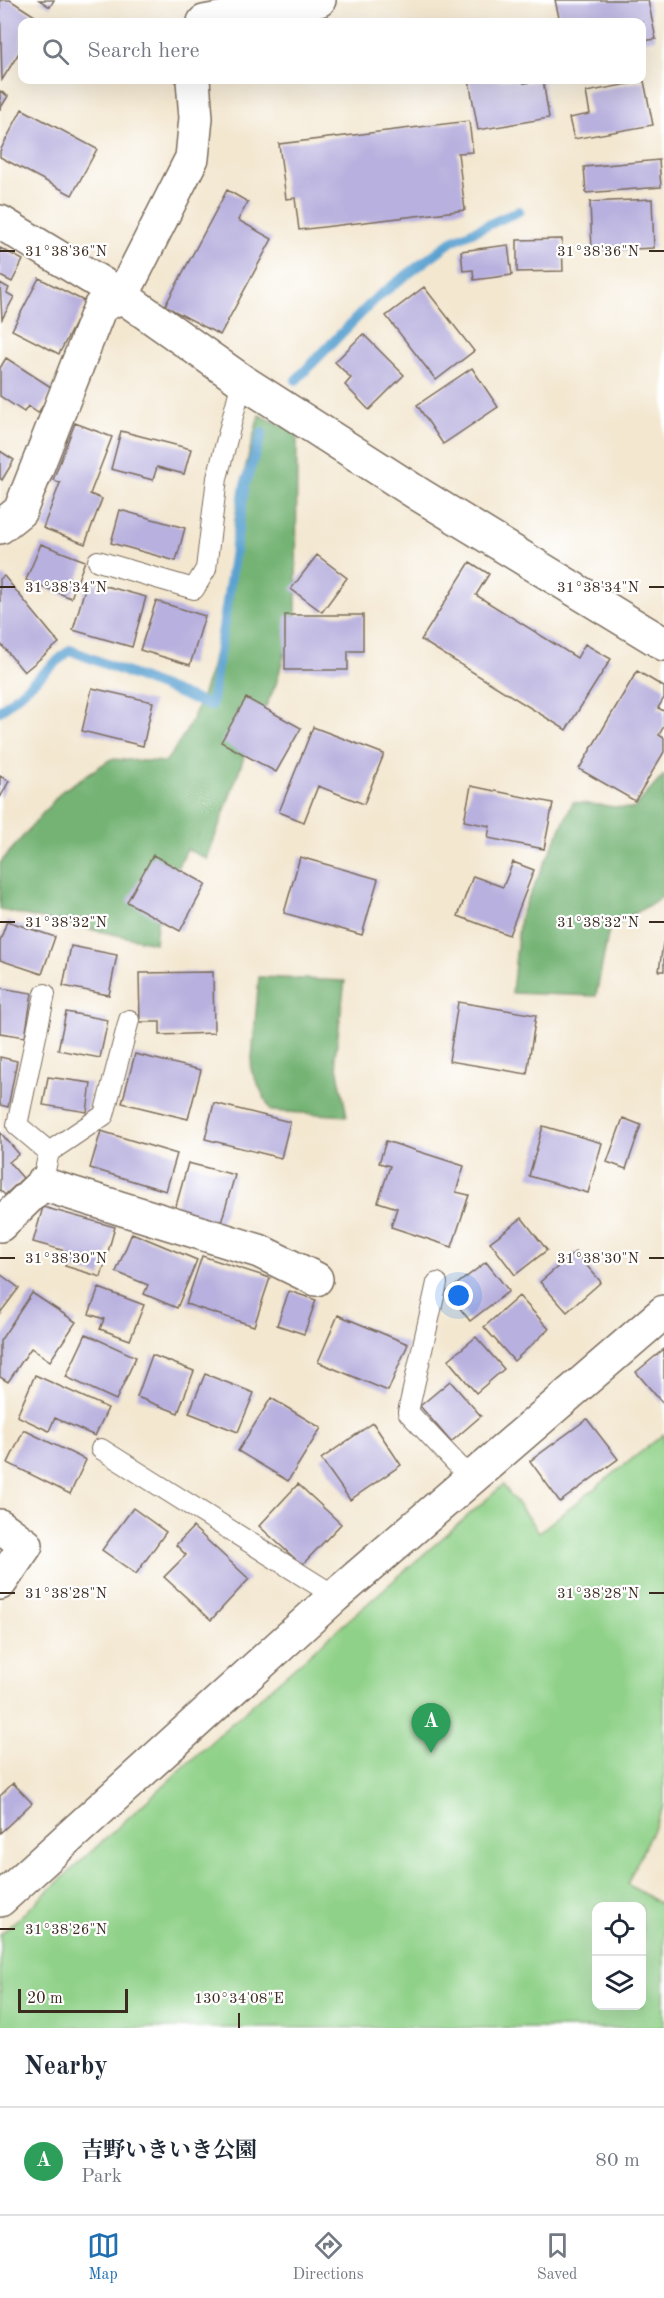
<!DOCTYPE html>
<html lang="en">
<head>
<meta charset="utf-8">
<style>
	:root { --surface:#fff; --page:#f6f6f7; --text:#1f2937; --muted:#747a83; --line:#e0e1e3; --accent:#1f6fb2 }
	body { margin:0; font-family:"Old Standard TT","Noto Serif JP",serif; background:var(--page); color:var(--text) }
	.controls { position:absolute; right:18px; bottom:18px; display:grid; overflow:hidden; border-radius:12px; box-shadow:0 6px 24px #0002 }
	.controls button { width:54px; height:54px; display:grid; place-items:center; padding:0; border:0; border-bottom:2px solid var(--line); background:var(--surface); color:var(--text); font:30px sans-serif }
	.scale { position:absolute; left:18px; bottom:15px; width:110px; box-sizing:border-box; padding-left:6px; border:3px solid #3b2a1e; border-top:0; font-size:16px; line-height:21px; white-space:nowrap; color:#3b2a1e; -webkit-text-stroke:4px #fff; paint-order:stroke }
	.you { position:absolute; left:459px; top:1296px; width:21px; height:21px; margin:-15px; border:4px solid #fff; border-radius:50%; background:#1a73e8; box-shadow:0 0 0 9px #1a73e833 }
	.badge { display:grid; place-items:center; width:39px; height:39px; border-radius:50%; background:var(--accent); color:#fff; font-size:20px; font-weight:700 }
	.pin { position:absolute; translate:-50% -50px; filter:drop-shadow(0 2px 3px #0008) }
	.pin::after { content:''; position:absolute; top:32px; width:21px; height:18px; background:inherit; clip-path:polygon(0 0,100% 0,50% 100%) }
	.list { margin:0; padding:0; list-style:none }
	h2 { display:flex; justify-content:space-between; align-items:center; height:78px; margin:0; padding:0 24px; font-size:26px }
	h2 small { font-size:20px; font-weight:400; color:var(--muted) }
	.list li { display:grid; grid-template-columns:39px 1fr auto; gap:18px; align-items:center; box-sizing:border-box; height:108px; padding:0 24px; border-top:2px solid var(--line) }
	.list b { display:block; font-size:22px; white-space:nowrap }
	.list p { margin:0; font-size:20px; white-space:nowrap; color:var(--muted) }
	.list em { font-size:20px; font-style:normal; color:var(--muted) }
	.icon { flex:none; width:33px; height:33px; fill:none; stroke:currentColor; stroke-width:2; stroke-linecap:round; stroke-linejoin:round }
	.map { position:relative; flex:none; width:664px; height:2028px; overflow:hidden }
	.search { position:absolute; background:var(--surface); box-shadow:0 6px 24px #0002; left:18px; right:18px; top:18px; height:66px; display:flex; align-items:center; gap:15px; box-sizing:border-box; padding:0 21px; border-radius:12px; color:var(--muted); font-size:22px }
	.sheet { height:186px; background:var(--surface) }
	nav { display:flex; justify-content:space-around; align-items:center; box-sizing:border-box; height:84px; border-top:2px solid var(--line); background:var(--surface); font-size:16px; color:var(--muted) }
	nav a { display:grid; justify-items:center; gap:3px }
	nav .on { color:var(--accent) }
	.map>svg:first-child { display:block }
	.green { fill:#90d189; stroke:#667e54; stroke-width:1.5; fill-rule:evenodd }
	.forest { fill:#74b375; stroke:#586e4a; stroke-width:1.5 }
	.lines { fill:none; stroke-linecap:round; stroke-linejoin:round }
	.stream { stroke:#5aa1d0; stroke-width:10 }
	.building { fill:#b8b0de }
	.service-casing { stroke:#7b6c5c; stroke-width:22 }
	.minor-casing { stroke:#7b6c5c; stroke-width:36 }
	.service { stroke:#fff; stroke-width:20 }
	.minor { stroke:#fff; stroke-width:33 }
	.ticks { fill:none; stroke:#3b2a1e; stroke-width:2 }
	.ticks-label { font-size:15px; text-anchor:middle; fill:#3b2a1e; stroke:#fff; stroke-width:4.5; stroke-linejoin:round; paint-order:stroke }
</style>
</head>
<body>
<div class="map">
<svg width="664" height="2028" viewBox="0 0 664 2028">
	<rect width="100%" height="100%" fill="#fff"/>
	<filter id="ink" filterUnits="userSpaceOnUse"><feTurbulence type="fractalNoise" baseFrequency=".0167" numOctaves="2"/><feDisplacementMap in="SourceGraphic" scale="12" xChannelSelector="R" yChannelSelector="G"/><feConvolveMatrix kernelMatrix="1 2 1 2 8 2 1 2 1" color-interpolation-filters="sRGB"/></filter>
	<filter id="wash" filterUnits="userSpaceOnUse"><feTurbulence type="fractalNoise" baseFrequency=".008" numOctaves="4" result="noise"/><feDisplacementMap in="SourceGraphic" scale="24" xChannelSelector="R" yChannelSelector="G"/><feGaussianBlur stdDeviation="1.35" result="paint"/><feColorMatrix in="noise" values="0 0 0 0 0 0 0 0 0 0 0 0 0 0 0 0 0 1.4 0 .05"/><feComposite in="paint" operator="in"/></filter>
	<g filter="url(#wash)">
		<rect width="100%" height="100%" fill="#f3e7d0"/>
		<!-- green -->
		<path class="green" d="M664 1434V1806L627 1884 664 1906V2028H0V1935L257 1700 503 1485 539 1532ZM596 1906H642V2006H596Z"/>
		<!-- forest -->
		<path class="forest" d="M259 415 297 432 296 613 276 684 248 746 207 859 187 849 159 905 155 943 0 910V863L62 791 111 759 165 762C221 695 224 596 236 513 241 480 251 447 259 415Z
			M664 775V896L609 929 596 996 512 993 520 916 573 802 633 809Z
			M259 977 345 981 335 1057 347 1116 271 1111 251 1070Z"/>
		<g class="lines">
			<!-- stream -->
			<path class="stream" d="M296 380 376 298 452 241 519 211
				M0 711 70 650 211 706 245 485 262 433"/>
		</g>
		<g id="blocks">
			<!-- building -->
			<path class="building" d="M0 0H10L41 20 39 22H22V48L2 80Z
				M39 0H54L50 7Z
				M555 0H648L656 39 642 41V22H560Z
				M469 80H524V83L543 80 549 118 478 130Z
				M644 81 653 125 574 139 569 118 590 114 586 92Z
				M0 91 8 96 0 109Z
				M22 109 97 149 72 195 0 157V151Z
				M469 121 473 152 458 153 465 210 299 230 295 198 286 199 279 144Z
				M659 160 661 187 586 193 584 167Z
				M227 190 248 202 238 220 272 239 220 335 165 306Z
				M652 199 654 248 592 251 590 202Z
				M562 239 563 271 517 272V240Z
				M508 245 512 275 474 280 473 270 463 271 461 251Z
				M0 248 23 260 12 282 0 276Z
				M39 278 86 302 59 354 12 330Z
				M0 283 9 288 7 293 14 297 2 319Z
				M424 287 474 351 436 380 386 316Z
				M363 334 404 375 369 410 345 385 351 378 335 362Z
				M6 358 54 389 38 413 28 406 24 412 0 396V368Z
				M472 368 498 407 443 444 417 405Z
				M75 423 112 437 90 494 102 499 85 544 43 528 60 483 53 480Z
				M121 431 191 449 184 474 157 467 153 480 111 469Z
				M0 451 14 460 2 480 0 478Z
				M120 510 185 528 176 561 111 543Z
				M41 544 85 561 71 598 26 580Z
				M317 555 347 578 322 612 291 589Z
				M470 562 489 574 476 595 577 658 585 644 611 659 566 730 421 640Z
				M4 576 59 643 24 672 0 643V579Z
				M87 581 146 597 132 647 73 630Z
				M156 601 205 616 190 665 140 650Z
				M285 615H363V651H348V670H285Z
				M637 671 664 687V698L658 708 664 711V726L659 735 664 738V752L635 801 579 769Z
				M92 688 153 702 143 746 82 731Z
				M246 698 301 728 276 772 221 742Z
				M313 727 384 754 364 804 318 786 304 822 279 812Z
				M0 776 9 781 0 798Z
				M471 786 553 803 544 849 488 838 490 826 464 821Z
				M153 855 206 884 180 931 127 902Z
				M300 857 378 879 362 935 284 913Z
				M513 862 534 870 509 935 458 916 473 876 503 887Z
				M7 921 55 937 42 974 0 960V941Z
				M663 943H664V971H659Z
				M71 946 117 955 109 995 63 986Z
				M213 972 214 1033 160 1035V1022H140L139 973Z
				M0 988 32 993 25 1037 0 1033Z
				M458 1002 536 1015 527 1074 449 1061Z
				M66 1012 108 1020 100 1058 58 1050Z
				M135 1054 201 1070 188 1119 122 1103Z
				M0 1057 17 1061 8 1107 0 1105Z
				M48 1077 91 1083 87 1112 43 1105Z
				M214 1103 290 1122 281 1158 205 1139Z
				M623 1118 641 1125 626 1169 607 1162Z
				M543 1126 602 1143 588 1193 529 1176Z
				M101 1131 177 1154 166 1191 90 1168Z
				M0 1132 19 1154 9 1162 23 1178 5 1195 0 1190Z
				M386 1141 464 1166 456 1192 469 1195 452 1247 391 1227 397 1208 378 1202 390 1166 379 1163Z
				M188 1163 235 1175 220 1226 174 1213Z
				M43 1207 115 1227 101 1277 65 1266 69 1252 33 1242Z
				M522 1218 547 1250 515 1275 490 1242Z
				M132 1233 197 1260 177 1308 144 1294 148 1285 116 1272Z
				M575 1252 601 1282 567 1312 540 1282Z
				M202 1256 270 1278 254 1326 186 1304Z
				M486 1262 509 1291 470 1321 447 1292Z
				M0 1274 19 1288 0 1313Z
				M99 1288 144 1305 130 1340 100 1329 104 1319 89 1314Z
				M289 1291 316 1300 304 1334 277 1325Z
				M32 1293 76 1322 50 1361 31 1348 8 1382 0 1377V1341Z
				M519 1296 549 1329 514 1361 484 1327Z
				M338 1315 408 1344 388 1391 318 1362Z
				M86 1334 136 1357 116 1400 66 1377Z
				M476 1337 504 1369 476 1393 448 1360Z
				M664 1349V1405L636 1372Z
				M152 1355 194 1371 178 1413 137 1397Z
				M205 1374 254 1393 238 1432 189 1413Z
				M35 1375 108 1408 95 1436 55 1418 49 1431 17 1416Z
				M450 1381 481 1416 451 1442 420 1406Z
				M271 1398 321 1428 288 1481 238 1451Z
				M587 1419 618 1459 560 1502 530 1461Z
				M373 1423 401 1465 350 1500 321 1459Z
				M24 1430 86 1460 70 1494 8 1463Z
				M298 1484 341 1524 302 1565 259 1526Z
				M133 1508 166 1532 136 1574 102 1550Z
				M193 1527 249 1579 211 1620 164 1577 186 1555 176 1545Z
				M13 1783 32 1803 0 1833V1796Z"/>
		</g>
	</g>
	<g filter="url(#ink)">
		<use href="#blocks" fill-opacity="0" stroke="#7b6c5c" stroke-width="1.5"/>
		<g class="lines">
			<!-- service casing -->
			<g class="service-casing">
				<path id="service" d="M98 561 194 589 206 569 217 478 242 381
					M49 1152 104 1115 129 1020
					M42 1184 49 1152 17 1125 45 994
					M437 1283 408 1412 472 1480
					M101 1449 335 1596"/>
			</g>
			<!-- minor casing -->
			<g class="minor-casing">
				<path id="minor" d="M204 22 319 0
					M0 222 122 296 242 381 420 495 664 644
					M0 527 20 511 100 307 122 296 192 158 196 118 193 80
					M0 1225 42 1184 259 1251 316 1279
					M0 1526 26 1545 0 1583
					M0 1900 335 1596 664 1312"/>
			</g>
			<!-- service -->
			<use href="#service" class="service"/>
			<!-- minor -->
			<use href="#minor" class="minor"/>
		</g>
	</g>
	<!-- ticks -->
	<path class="ticks" d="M0 251H15M649 251H664M0 587H15M649 587H664M0 922H15M649 922H664M0 1258H15M649 1258H664M0 1593H15M649 1593H664M0 1929H15M239 2013V2028"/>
	<g class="ticks-label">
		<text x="66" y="256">31°38'36"N</text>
		<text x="598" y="256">31°38'36"N</text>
		<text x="66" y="592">31°38'34"N</text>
		<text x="598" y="592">31°38'34"N</text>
		<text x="66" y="927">31°38'32"N</text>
		<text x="598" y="927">31°38'32"N</text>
		<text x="66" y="1263">31°38'30"N</text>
		<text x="598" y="1263">31°38'30"N</text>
		<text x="66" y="1598">31°38'28"N</text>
		<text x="598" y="1598">31°38'28"N</text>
		<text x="66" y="1934">31°38'26"N</text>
		<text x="239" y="2003">130°34'08"E</text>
	</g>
</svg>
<div class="controls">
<button><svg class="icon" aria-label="locate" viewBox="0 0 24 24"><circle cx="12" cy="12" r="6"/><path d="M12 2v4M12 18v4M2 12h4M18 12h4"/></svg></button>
<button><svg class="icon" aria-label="layers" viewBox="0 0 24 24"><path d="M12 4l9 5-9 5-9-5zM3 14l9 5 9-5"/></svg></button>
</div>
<div class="scale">20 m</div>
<div class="you"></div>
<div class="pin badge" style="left:431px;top:1753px;background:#2e9e5b">A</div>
<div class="search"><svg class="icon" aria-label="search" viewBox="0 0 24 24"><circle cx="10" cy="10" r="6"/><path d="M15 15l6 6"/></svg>Search here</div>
</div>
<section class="sheet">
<h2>Nearby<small></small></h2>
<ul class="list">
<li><span class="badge" style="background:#2e9e5b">A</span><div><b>吉野いきいき公園</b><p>Park</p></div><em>80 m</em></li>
</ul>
</section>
<nav>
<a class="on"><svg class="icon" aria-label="map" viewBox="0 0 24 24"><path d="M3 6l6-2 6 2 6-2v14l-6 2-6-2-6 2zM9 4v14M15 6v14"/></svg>Map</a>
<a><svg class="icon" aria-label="directions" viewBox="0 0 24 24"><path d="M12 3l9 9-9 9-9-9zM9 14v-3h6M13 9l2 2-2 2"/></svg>Directions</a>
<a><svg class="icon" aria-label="saved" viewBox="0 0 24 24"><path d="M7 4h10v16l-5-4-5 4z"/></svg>Saved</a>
</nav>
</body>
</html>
